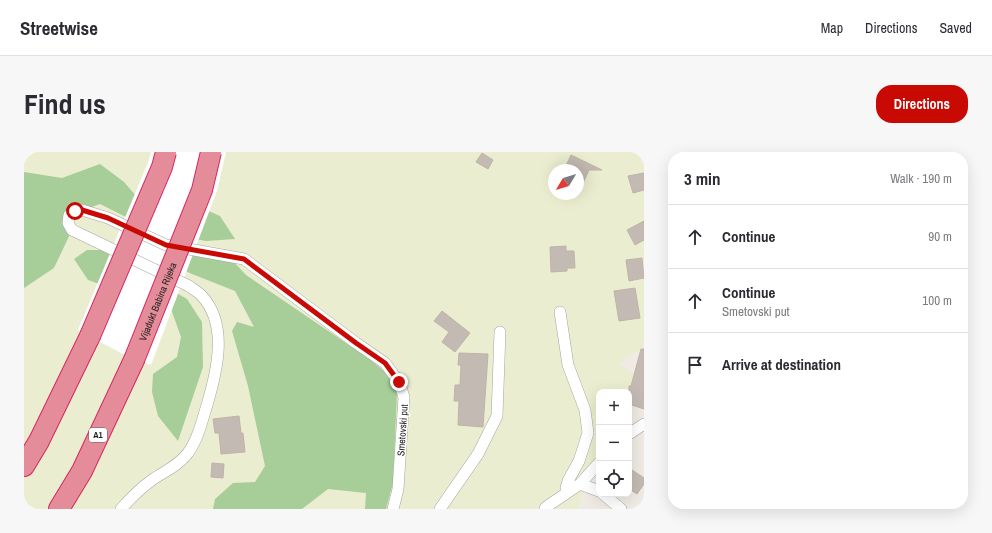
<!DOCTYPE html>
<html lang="en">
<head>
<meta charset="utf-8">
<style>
	:root { --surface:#fff; --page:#f7f7f7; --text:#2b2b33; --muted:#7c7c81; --line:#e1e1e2; --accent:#c80904 }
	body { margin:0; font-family:"Archivo Narrow",sans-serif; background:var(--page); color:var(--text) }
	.controls { position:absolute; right:12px; bottom:12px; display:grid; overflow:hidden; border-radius:8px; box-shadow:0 4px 16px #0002 }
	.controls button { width:36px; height:36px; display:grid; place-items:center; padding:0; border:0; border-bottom:1px solid var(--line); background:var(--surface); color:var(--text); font:20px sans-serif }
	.compass { position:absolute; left:524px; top:12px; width:36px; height:36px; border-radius:50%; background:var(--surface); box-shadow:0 4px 16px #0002; rotate:232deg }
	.stop { position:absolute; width:12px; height:12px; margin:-9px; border:3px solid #c80904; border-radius:50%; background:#fff }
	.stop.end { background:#c80904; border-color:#fff; box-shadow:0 1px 4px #0008 }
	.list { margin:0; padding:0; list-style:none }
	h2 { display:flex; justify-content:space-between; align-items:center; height:52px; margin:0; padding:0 16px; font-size:17px }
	h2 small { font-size:13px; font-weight:400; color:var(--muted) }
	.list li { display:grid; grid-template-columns:26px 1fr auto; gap:12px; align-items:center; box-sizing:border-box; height:64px; padding:0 16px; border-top:1px solid var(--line) }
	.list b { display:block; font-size:15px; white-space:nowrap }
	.list p { margin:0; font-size:13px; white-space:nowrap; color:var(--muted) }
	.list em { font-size:13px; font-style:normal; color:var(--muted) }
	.icon { flex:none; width:22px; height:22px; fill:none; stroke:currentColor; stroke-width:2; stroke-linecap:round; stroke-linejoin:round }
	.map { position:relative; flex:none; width:620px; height:357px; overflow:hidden; border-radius:16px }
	header { display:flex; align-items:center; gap:24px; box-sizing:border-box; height:56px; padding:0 20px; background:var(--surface); border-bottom:1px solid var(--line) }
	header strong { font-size:19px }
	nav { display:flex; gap:22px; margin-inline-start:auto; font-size:14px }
	.intro { display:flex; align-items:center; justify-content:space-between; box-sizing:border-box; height:96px; padding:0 24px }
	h1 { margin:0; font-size:28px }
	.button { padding:10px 18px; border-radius:16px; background:var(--accent); color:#fff; font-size:14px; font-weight:700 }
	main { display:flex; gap:24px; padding:0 24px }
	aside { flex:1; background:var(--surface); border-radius:16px; box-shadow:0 4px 16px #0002 }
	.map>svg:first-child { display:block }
	.farmland { fill:#eaedcf; fill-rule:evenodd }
	.forest { fill:#a7cd99 }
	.pier { fill:#fff }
	.building { fill:#c3bbb3; stroke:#c0b2a6 }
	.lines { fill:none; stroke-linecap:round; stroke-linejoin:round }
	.minor-casing { stroke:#a5a5a5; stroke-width:12 }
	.motorway-casing { stroke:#d6275e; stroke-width:22 }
	.minor { stroke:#fff; stroke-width:11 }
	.motorway { stroke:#e58c9a; stroke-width:20 }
	.motorway-bridge-casing { stroke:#d6275e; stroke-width:22; stroke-linecap:butt }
	.motorway-bridge { stroke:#e58c9a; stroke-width:20 }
	.route { stroke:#c80904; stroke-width:5 }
	.labels { text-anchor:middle; stroke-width:3; stroke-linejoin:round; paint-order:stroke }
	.shield { fill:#fff; stroke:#626262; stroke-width:1 }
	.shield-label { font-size:9px; font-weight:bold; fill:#1e1e1e }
	.street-label { font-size:10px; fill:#1e1e1e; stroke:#fff }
</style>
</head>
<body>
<header>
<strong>Streetwise</strong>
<nav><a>Map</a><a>Directions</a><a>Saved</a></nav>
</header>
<div class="intro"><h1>Find us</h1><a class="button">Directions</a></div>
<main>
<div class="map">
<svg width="620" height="357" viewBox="0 0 620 357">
	<rect width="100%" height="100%" fill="#efebe4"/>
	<!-- farmland -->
	<path class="farmland" d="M0 0H620V194L595 212 611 223 606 264 605 265V240H575V300L553 357H0ZM530 18H554V42H530Z"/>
	<!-- forest -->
	<path class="forest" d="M76 12 100 30 113 45 160 48 196 64 211 87 182 89 132 80 76 52 45 63 48 78 30 116 0 136V20L38 26Z
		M123 88 177 105 207 107 222 123 344 206 365 223 373 241 369 331 362 357H341L342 341 304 337 278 357H189L191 347 209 331 231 330 241 314 224 234 208 179 213 170 230 175 211 139 168 122 115 98Z
		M63 98H78L163 147 178 170 179 215 154 289 134 264 128 240 129 222 153 205 157 185 147 157 64 128 50 107Z"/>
	<!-- pier -->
	<path class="pier" d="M127 0H202L193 39 127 213 110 208 54 178 125 8Z"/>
	<!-- building -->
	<path class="building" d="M458 1 469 8 464 17 452 10Z
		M547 3 578 18H565L554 42V18H540Z
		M620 21V38L609 41 604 24Z
		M620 69V88L611 93 603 78Z
		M542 94V99H550L551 116H543V119L527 120 526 95Z
		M618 106 620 126 605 129 602 108Z
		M611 136 616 166 595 169 590 139Z
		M418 159 446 181 431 200 418 190 425 180 410 169Z
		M617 197H620V257L605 252V234H607Z
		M435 201 464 202 459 275 434 273 435 249H430L431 233H436L437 213H434Z
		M215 264 217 281H219L221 300 197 302 195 281H191L189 267Z
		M188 311 200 312 199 326 187 325Z
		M605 316 620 326V332L613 342 605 337Z"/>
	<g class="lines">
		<!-- minor casing -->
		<g class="minor-casing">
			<path id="minor" d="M536 160 544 213 561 258 564 281 555 309 544 329 542 336 543 341
				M605 282 620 272
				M556 332 575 311
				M579 342 597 357
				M97 357C105 348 118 335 128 328 141 319 154 314 164 301 174 287 178 269 183 253 193 219 205 172 177 143 174 140 169 137 165 134L48 78 44 71 45 63 51 59 58 58 84 66 142 93 220 107 332 191 361 211 375 230 380 245 374 337 369 357
				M416 357 454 302 473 264 476 180
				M521 357 522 355 556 332 575 339"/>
		</g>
		<!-- motorway casing -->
		<g class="motorway-casing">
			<path id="motorway" d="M0 314 15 289 66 184
				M35 357 58 319 110 208"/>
		</g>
		<!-- minor -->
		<use href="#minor" class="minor"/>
		<!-- motorway -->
		<use href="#motorway" class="motorway"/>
		<!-- motorway-bridge casing -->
		<g class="motorway-bridge-casing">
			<g id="motorway-bridge">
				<path d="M66 184 138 15 142 0"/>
				<path id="s1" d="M110 208 178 38 187 0"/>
			</g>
		</g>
		<!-- motorway-bridge -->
		<use href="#motorway-bridge" class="motorway-bridge"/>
	</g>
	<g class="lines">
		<!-- route -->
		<path class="route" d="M51 59 58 58 84 66 142 93 220 107 332 191 361 211 375 230"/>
	</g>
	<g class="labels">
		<!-- shield labels -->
		<rect class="shield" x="65" y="276" width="18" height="14" rx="3"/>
		<g class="shield-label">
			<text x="74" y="286">A1</text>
		</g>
		<!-- street labels -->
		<g class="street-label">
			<text dy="4" stroke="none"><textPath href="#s1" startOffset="63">Vijadukt Babina Rijeka</textPath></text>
			<text transform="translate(378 278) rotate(-86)" y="4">Smetovski put</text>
		</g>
	</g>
</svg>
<div class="controls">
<button>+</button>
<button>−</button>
<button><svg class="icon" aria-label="locate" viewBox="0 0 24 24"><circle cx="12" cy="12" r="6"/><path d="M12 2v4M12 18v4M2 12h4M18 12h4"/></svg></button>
</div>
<svg class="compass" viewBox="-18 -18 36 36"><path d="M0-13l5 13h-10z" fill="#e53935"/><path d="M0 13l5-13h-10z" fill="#7c7c81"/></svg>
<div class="stop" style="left:51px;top:59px"></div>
<div class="stop end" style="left:375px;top:230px"></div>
</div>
<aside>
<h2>3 min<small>Walk · 190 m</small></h2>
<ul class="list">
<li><svg class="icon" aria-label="ahead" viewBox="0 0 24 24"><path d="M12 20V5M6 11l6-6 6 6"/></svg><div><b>Continue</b></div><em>90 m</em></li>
<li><svg class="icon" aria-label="ahead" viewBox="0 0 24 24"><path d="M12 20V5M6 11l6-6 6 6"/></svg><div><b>Continue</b><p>Smetovski put</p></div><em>100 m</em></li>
<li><svg class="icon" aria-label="arrive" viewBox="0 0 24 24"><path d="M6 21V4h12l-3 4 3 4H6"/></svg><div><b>Arrive at destination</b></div></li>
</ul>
</aside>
</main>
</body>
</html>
